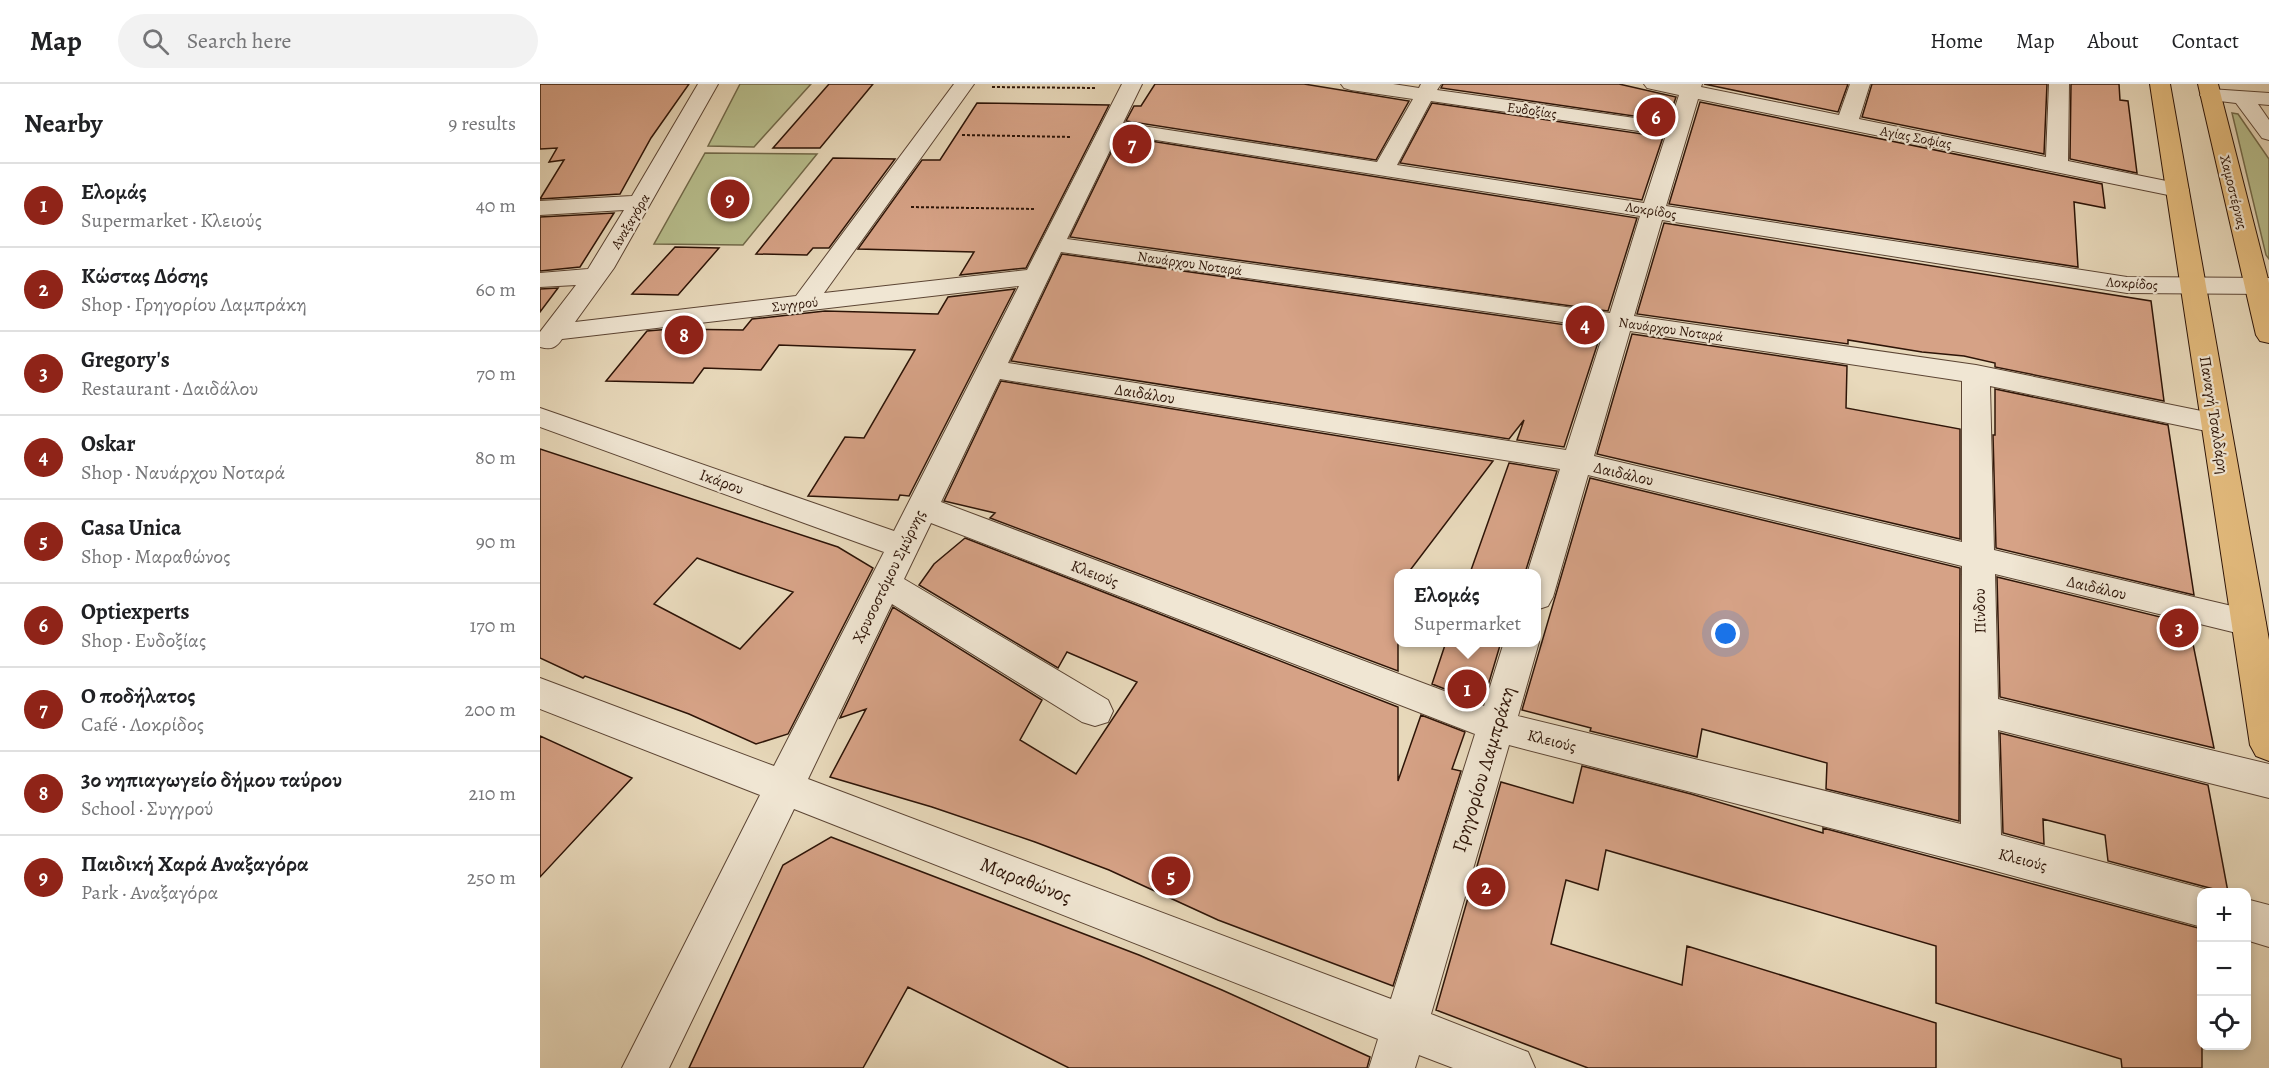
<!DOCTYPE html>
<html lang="en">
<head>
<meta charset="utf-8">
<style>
	:root { --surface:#fff; --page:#f2f2f2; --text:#202124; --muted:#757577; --line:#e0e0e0; --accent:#8f2418 }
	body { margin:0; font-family:Alegreya,serif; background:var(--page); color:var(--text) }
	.controls { position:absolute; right:18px; bottom:18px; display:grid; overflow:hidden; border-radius:12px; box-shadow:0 3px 9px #0003 }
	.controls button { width:54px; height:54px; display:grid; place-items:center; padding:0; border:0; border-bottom:2px solid var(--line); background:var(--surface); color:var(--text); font:30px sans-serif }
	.you { position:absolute; left:1186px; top:550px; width:21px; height:21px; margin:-15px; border:4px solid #fff; border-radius:50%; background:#1a73e8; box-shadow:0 0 0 9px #1a73e833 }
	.badge { display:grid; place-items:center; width:39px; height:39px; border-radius:50%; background:var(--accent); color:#fff; font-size:20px; font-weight:700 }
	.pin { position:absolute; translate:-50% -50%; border:3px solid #fff; box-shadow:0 2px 6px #0006 }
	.popup { position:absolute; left:854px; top:485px; width:147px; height:78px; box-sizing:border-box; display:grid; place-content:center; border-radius:12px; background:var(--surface); filter:drop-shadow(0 2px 4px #0005); font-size:20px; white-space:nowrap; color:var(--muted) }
	.popup b { font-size:22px; color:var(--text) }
	.popup::after { content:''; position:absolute; left:50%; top:100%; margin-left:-12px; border:12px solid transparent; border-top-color:var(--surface) }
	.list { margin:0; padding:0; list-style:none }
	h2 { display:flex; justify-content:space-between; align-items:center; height:78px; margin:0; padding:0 24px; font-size:26px }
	h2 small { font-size:20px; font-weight:400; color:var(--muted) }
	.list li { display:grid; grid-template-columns:39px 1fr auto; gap:18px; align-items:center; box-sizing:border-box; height:84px; padding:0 24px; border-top:2px solid var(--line) }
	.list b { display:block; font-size:22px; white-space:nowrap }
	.list p { margin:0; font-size:20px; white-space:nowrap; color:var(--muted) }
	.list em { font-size:20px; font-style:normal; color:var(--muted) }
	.icon { flex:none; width:33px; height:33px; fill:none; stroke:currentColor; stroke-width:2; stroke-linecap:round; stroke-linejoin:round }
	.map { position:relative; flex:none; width:1729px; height:984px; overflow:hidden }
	header { display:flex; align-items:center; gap:36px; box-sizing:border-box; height:84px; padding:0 30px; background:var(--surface); border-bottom:2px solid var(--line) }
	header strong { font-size:28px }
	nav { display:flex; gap:33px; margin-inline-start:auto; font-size:21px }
	.search { width:420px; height:54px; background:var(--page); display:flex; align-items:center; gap:15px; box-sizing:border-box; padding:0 21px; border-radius:33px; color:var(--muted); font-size:22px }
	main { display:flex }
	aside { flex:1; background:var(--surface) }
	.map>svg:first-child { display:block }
	.green { fill:#b8bf8e; stroke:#726a4a; stroke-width:1.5 }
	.building { fill:#d6a286; stroke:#2d1407; stroke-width:1.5; fill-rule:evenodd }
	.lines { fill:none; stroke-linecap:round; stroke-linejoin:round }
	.minor-casing { stroke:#5c4534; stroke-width:2 }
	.major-casing { stroke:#2d1407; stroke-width:2 }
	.path { stroke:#2d1407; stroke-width:2; stroke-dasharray:3 2; stroke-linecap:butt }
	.minor { fill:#f0e6d3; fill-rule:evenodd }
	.major { fill:#e4bc7e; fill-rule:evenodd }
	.labels { text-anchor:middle; stroke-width:4.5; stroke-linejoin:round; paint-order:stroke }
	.far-street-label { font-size:14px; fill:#2d1407; stroke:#f0e6d3 }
	.street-label { font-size:16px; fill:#2d1407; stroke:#f0e6d3 }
	.near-street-label { font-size:20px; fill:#2d1407; stroke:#f0e6d3 }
</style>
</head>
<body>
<header>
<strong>Map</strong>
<div class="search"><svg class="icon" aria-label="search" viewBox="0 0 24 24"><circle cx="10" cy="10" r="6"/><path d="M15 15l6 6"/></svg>Search here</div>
<nav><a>Home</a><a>Map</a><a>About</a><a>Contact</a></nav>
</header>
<main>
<aside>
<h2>Nearby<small>9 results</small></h2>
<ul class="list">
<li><span class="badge">1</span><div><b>Ελομάς</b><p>Supermarket · Κλειούς</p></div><em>40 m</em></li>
<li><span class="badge">2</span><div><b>Κώστας Δόσης</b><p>Shop · Γρηγορίου Λαμπράκη</p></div><em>60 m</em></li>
<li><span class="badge">3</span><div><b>Gregory's</b><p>Restaurant · Δαιδάλου</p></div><em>70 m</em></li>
<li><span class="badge">4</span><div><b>Oskar</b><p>Shop · Ναυάρχου Νοταρά</p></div><em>80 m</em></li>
<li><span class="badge">5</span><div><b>Casa Unica</b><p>Shop · Μαραθώνος</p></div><em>90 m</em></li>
<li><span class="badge">6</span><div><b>Optiexperts</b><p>Shop · Ευδοξίας</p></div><em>170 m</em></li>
<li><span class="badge">7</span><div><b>Ο ποδήλατος</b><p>Café · Λοκρίδος</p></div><em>200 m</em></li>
<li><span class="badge">8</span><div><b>3ο νηπιαγωγείο δήμου ταύρου</b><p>School · Συγγρού</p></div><em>210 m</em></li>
<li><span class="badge">9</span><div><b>Παιδική Χαρά Αναξαγόρα</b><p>Park · Αναξαγόρα</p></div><em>250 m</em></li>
</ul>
</aside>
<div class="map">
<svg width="1729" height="984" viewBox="0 0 1729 984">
	<rect width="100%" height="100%" fill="#e8d9bb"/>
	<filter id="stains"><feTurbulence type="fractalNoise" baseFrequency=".00333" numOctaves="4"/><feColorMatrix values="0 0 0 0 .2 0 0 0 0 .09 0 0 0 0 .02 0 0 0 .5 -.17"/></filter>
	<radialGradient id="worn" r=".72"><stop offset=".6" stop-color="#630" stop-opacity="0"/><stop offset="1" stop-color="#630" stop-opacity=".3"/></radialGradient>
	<!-- green -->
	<path class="green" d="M200 0H271L214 63 168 62Z
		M1692 29 1698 30 1729 75V175L1726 171Z
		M165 69 277 70 203 161 114 160Z"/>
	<!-- building -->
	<path class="building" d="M0 0H149L111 54 80 110 0 115 24 76 9 78 17 64 0 65Z
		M289 0H333L280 64H233Z
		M615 0H764L869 17 836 76 586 37 594 22H601Z
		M903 0H1079L1136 13 1128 37 901 4Z
		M1164 0H1308L1298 28Z
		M1332 0H1507L1504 70 1322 33Z
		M1531 0H1579L1580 16 1588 17 1597 89 1530 75Z
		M1160 18 1562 100 1565 124 1534 118 1538 183 1129 120Z
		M437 19 569 21 486 184 420 191 434 168 318 165 382 76H400Z
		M892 19 1123 53 1102 116 860 79Z
		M579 52 1097 134 1068 227 530 153Z
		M293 74 355 75 289 164H273L267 171 216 170Z
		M74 129 40 183 0 187V133Z
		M1124 139 1611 217 1624 317 1455 283V279L1424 272 1382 268 1308 256V260L1097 230Z
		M135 163 179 164 138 211 92 210Z
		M522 170 1062 246 1024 363 977 356 984 336 969 355 471 277Z
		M18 204 0 228V205Z
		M475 205 369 412 360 411 358 416 268 412 305 353 324 354 375 266 239 261 221 286 164 284 153 299 66 297 107 247 131 245 203 246 212 235 285 227 398 230 408 213Z
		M1092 250 1307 282 1306 324 1420 345V455L1057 370Z
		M461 297 953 377 868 489H858V587L450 434 455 429 404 417Z
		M1455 305 1628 341 1654 511 1456 464 1453 351H1455Z
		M0 365 298 463 333 484 248 650 216 660 149 630 45 592 43 594 0 574ZM157 474 198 489 253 508 200 565 114 520Z
		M969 379 1017 387 985 489H930Z
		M1050 394 1420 484 1419 737 1286 705 1287 679 1162 645 1157 673 1050 647 1051 644 982 626Z
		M425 454 858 623V697L881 631 925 648 912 685 921 687 853 902 678 836 569 786 495 758 392 723 290 693 326 625 300 634 353 523 502 616 480 656 536 690 597 598 527 568 518 584 379 501 394 480Z
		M1457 493 1649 540 1674 664 1460 613Z
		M906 558H961L944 615 937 613 936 617 892 600Z
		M1460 649 1668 701 1688 808H1678L1677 806 1568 777 1565 751 1503 735 1504 760 1463 749Z
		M0 652 92 694 0 793Z
		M1042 682 1151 710 1283 749V744L1662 845V984H1582L1581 975 1396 919V862L1066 766 1058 806 1026 796 1011 860 1142 901 1147 862 1396 939V984H1048L896 926 961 698 1033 719Z
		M291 753 599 871 682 906 830 973 827 984H529L368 903 323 984H149L243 781Z"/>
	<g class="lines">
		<!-- minor casing -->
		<g class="minor-casing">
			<path id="minor" d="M158 0H178L74 184 35 238 256 212 414 0H434L284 209 487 186 582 0H602L583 39 837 78 873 15 811 6 804 4 801 0H853L879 4 881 0H901L897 6 1130 39 1139 11 1107 4 1104 0H1162L1161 3 1299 31 1310 0H1330L1319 35 1506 73 1509 0H1529L1528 77 1646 101 1649 106 1646 111 1638 113 1158 15 1126 122 1587 193 1729 194V210L1587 209 1122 136 1094 232 1436 281 1686 332 1690 339 1686 346 1676 349 1450 302 1454 466 1709 526 1721 530 1726 539 1721 548 1709 552 1455 490 1458 615 1729 680V714L1458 646 1461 751 1676 808H1662V843L1441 783 969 661 891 930 988 968 995 984H913L879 971 875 984H829L838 955 254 725 129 984H82L220 711 0 625V594L234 682 344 468 0 343V324L354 447 479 202 22 255C16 264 11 266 0 263V248L36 201 0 203V189L48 185 84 126 0 131V117L92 112ZM891 17 1126 51 1104 119 857 81ZM578 50 1100 132 1070 229 527 155ZM521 168 1065 244 1026 366 468 279ZM1090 247 1422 297V458L1054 372ZM460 295 1020 385 987 490H996V526L1008 522 1013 513 1048 391 1422 482 1421 740 978 632 999 558 996 551V558H964L944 622 401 418ZM391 439 935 650 851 915 268 695 352 520 542 638 555 642 568 638 573 627 568 616 364 495Z
				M1670 5 1729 9V21L1718 20 1729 36V56L1722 54 1696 19 1663 15 1660 11 1663 7Z
				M1706 815 1729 821V863L1706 856Z"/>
		</g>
		<!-- major casing -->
		<g class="major-casing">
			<path id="major" d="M1610 0H1630L1729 556V677L1716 672 1710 661Z
				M1658 0H1678L1729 199V259L1720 257 1716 251Z"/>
		</g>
		<!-- path -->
		<path class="path" d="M452 3 555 4
			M422 51 532 53
			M371 123 496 125"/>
		<!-- minor -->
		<use href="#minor" class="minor"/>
		<!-- major -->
		<use href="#major" class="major"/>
	</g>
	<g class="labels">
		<!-- far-street labels -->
		<g class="far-street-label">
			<text transform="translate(992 26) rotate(8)" y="5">Ευδοξίας</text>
			<text transform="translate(1376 53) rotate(11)" y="5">Αγίας Σοφίας</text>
			<text transform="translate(1694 108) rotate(76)" y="5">Χαμοστέρνας</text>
			<text transform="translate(1111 126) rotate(9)" y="5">Λοκρίδος</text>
			<text transform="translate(90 137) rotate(-59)" y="5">Αναξαγόρα</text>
			<text transform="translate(650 179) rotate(8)" y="5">Ναυάρχου Νοταρά</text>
			<text transform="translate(1592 199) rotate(4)" y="5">Λοκρίδος</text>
			<text transform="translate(255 220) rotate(-7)" y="5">Συγγρού</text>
			<text transform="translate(1131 245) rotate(8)" y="5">Ναυάρχου Νοταρά</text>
		</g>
		<!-- street labels -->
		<g class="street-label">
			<text transform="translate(605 309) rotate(9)" y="6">Δαιδάλου</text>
			<text transform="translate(1675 331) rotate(81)" y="6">Παναγή Τσαλδάρη</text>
			<text transform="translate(1084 389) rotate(13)" y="6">Δαιδάλου</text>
			<text transform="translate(182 397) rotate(20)" y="6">Ικάρου</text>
			<text transform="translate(555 489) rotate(21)" y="6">Κλειούς</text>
			<text transform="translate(348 492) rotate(-64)" y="6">Χρυσοστόμου Σμύρνης</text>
			<text transform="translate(1557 503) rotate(13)" y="6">Δαιδάλου</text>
			<text transform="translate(1439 527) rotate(-91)" y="6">Πίνδου</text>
			<text transform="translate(1012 656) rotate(14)" y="6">Κλειούς</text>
			<text transform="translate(1483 775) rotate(15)" y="6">Κλειούς</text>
		</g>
		<!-- near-street labels -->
		<g class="near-street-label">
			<text transform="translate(943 685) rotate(-73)" y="7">Γρηγορίου Λαμπράκη</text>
			<text transform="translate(486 796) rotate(21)" y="7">Μαραθώνος</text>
		</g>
	</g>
	<rect width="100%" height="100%" filter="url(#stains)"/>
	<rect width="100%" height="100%" fill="url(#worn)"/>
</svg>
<div class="controls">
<button>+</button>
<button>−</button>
<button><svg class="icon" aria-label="locate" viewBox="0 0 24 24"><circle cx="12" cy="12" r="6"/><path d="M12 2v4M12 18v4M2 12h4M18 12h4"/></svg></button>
</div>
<div class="you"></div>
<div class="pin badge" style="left:927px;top:605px">1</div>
<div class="popup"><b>Ελομάς</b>Supermarket</div>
<div class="pin badge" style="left:946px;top:803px">2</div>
<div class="pin badge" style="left:1639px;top:544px">3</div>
<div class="pin badge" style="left:1045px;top:241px">4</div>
<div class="pin badge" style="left:631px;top:792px">5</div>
<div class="pin badge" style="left:1116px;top:33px">6</div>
<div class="pin badge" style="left:592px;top:60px">7</div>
<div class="pin badge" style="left:144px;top:251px">8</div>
<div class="pin badge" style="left:190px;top:115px">9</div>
</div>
</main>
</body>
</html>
